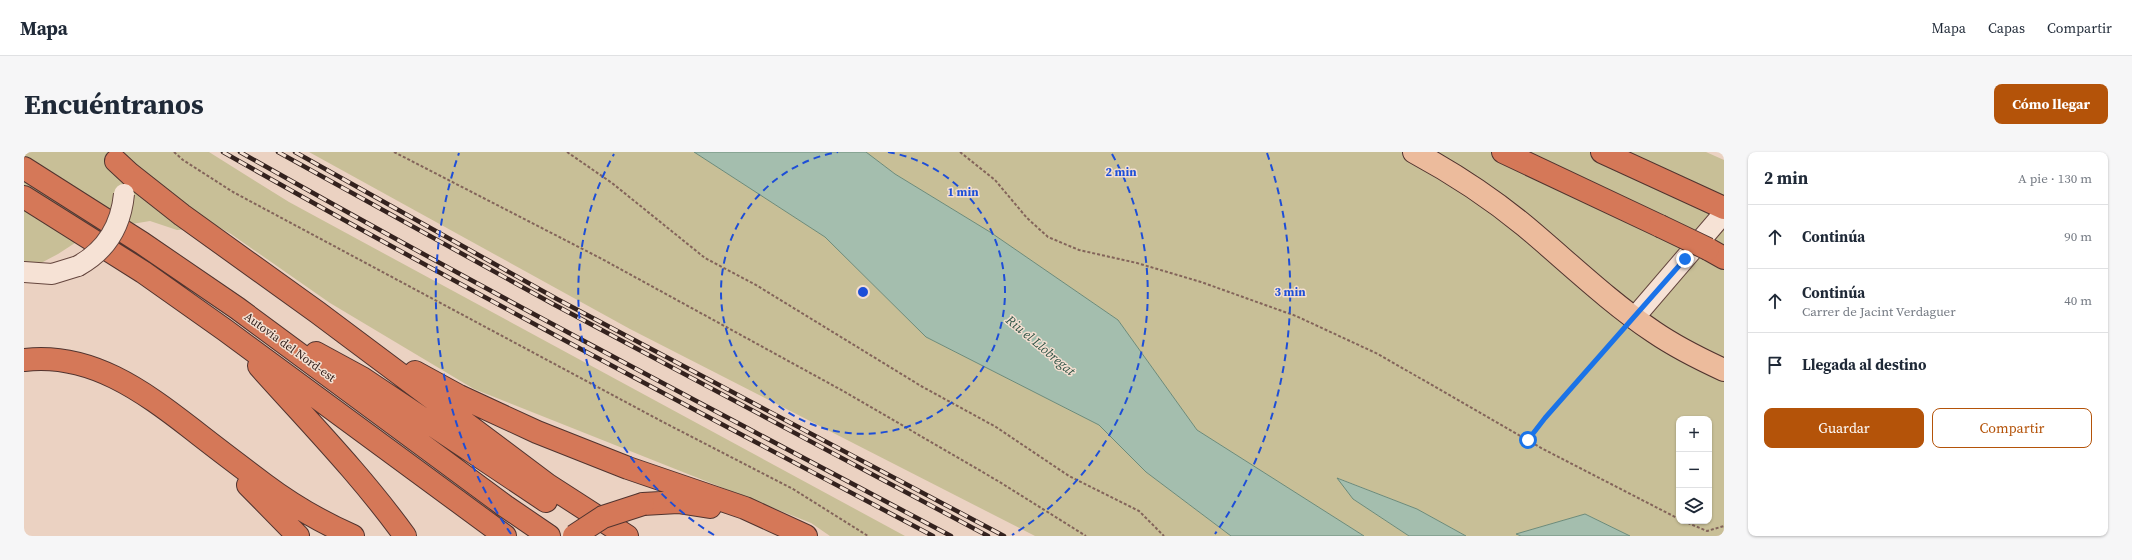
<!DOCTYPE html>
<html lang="es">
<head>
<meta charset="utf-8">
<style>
	:root { --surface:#fff; --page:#f6f6f7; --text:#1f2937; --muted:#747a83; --line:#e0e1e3; --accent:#b45309 }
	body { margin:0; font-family:"Source Serif 4",serif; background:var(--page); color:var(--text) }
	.controls { position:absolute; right:12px; bottom:12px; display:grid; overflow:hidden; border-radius:8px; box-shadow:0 1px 3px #0004 }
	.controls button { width:36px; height:36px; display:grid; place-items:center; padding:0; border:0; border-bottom:1px solid var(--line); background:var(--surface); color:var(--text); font:20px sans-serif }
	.stop { position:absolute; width:12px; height:12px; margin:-9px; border:3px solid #1a73e8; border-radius:50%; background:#fff }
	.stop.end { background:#1a73e8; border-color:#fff; box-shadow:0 1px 4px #0008 }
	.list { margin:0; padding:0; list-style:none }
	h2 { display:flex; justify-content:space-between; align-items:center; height:52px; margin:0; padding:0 16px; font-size:17px }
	h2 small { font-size:13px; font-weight:400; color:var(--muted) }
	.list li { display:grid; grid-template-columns:26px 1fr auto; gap:12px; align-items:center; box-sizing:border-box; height:64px; padding:0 16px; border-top:1px solid var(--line) }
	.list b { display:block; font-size:15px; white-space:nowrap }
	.list p { margin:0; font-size:13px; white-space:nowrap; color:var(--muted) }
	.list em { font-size:13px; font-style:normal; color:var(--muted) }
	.actions { display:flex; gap:8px; padding:12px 16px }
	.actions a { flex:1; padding:9px 0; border:1px solid var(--accent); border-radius:8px; text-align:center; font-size:14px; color:var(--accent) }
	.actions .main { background:var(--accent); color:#fff }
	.icon { flex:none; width:22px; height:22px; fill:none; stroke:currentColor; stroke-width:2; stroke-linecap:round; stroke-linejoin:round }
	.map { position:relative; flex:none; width:1700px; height:384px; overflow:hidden; border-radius:8px }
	header { display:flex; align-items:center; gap:24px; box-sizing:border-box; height:56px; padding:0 20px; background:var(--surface); border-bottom:1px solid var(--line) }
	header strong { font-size:19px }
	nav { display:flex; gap:22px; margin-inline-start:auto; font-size:14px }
	.intro { display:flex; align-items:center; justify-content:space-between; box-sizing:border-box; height:96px; padding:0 24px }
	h1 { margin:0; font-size:28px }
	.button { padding:10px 18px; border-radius:8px; background:var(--accent); color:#fff; font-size:14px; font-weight:700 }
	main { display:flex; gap:24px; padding:0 24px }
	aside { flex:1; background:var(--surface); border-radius:8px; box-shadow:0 1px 3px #0004 }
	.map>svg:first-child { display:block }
	.green { fill:#c8bf97; fill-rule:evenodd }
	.water { fill:#a4beae; stroke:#6c8b7a }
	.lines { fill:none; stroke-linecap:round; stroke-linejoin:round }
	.secondary-casing { stroke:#65463e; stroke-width:22 }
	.primary-casing { stroke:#51342f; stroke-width:24 }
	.highway-casing { stroke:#51342f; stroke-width:24 }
	.path { stroke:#83645a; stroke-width:2; stroke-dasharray:3 2; stroke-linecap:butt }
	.secondary { stroke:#f6e2d5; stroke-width:20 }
	.primary { stroke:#ecbb9c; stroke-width:22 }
	.highway { stroke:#d57858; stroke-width:22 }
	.rail-casing { stroke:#34221e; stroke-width:4.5 }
	.rail { stroke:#f3dfd1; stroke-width:3; stroke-dasharray:9; stroke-linecap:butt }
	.secondary-bridge-casing { stroke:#65463e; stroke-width:22; stroke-linecap:butt }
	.highway-bridge-casing { stroke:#51342f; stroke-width:24; stroke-linecap:butt }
	.secondary-bridge { stroke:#f6e2d5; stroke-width:20 }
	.highway-bridge { stroke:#d57858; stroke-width:22 }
	.route { stroke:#1a73e8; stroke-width:5 }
	.ring { fill:none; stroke:#1d4ed8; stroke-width:2; stroke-dasharray:7 5 }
	.labels { text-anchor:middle; stroke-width:3; stroke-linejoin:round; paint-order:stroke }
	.street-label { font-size:12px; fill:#34221e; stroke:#f3dfd1 }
	.water-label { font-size:13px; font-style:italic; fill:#2e5345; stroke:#f3dfd1 }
	.centre { fill:#1d4ed8; stroke:#f3dfd1; stroke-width:2 }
	.ring-label { font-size:12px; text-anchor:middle; font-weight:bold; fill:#1d4ed8; stroke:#f3dfd1; stroke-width:3; stroke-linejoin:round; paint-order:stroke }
</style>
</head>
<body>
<header>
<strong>Mapa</strong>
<nav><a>Mapa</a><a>Capas</a><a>Compartir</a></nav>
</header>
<div class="intro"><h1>Encuéntranos</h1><a class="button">Cómo llegar</a></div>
<main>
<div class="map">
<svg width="1700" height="384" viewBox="0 0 1700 384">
	<rect width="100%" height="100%" fill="#ebd2c2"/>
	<!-- green -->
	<path class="green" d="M0 0H185L265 50 881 384H806L787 371 450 237 306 151 207 82 193 74 153 78 126 69 71 78 34 102 0 120Z
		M285 0H670L801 85 902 185 1075 273 1122 320 1207 384H1011L606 177Z
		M842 0H1682L1700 8V384H1606L1561 362 1493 382 1497 384H1442L1393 357 1314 326 1329 347 1385 384H1340L1173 278 1094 168 966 80 871 22ZM1655 267H1685V369H1655Z"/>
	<!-- water -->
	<path class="water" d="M670 0H842L871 22 966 80 1094 168 1173 278 1340 384H1207L1122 320 1075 273 902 185 801 85Z
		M1313 326 1393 357 1442 384H1385L1329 347Z
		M1561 362 1606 384H1497L1492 382Z"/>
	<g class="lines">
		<!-- secondary casing -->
		<g class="secondary-casing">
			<path id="secondary" d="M0 120 28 122 54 114
				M1610 166 1700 61"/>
		</g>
		<!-- primary casing -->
		<g class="primary-casing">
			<path id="primary" d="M1390 0C1429 21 1467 46 1501 74 1544 110 1584 149 1630 180 1652 195 1676 207 1700 218"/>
		</g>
		<!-- highway casing -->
		<g class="highway-casing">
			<path id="highway" d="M1479 0 1636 74
				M1578 0 1700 56
				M92 9 106 22 158 63 293 160 524 333 603 384
				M0 16 118 91 213 156 481 354 525 384
				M0 45 119 120 201 178 481 384
				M1684 97 1700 106
				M292 201 338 226 522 349
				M0 208C66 200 119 239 168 277 192 296 216 314 240 332 268 353 297 370 329 384
				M235 214C285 270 337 323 381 384
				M391 220 435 244 513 280 604 316 721 356 782 384
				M224 333 274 384
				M619 352 654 350 686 355"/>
		</g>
		<!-- path -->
		<path class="path" d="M150 0 159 8 209 40 639 270 769 337 844 384
			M370 0 578 107 821 240 974 329 1062 384
			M543 0 588 31 681 106 732 133 897 234 972 275 1045 324 1115 359 1140 384
			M936 0 971 28 1003 66 1024 85 1055 98 1113 111 1177 130 1272 164 1354 202 1519 297 1655 367
			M1504 288 1512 276 1598 178
			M1659 369 1683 379 1700 374"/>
		<!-- secondary -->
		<use href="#secondary" class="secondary"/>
		<!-- primary -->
		<use href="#primary" class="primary"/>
		<!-- highway -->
		<use href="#highway" class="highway"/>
		<!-- rail casing -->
		<g class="rail-casing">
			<path id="rail" d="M199 0C433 133 671 258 909 384
				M216 0C451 133 689 258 927 384
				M254 0 529 152 964 384
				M271 0 533 147 980 384"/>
		</g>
		<!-- rail -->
		<use href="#rail" class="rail"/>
		<!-- secondary-bridge casing -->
		<g class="secondary-bridge-casing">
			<path id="secondary-bridge" d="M54 114C83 98 97 74 100 42"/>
		</g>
		<!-- highway-bridge casing -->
		<g class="highway-bridge-casing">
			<path id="highway-bridge" d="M1636 74 1684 97
				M550 384 579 365 619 352"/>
		</g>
		<!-- secondary-bridge -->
		<use href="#secondary-bridge" class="secondary-bridge"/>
		<!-- highway-bridge -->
		<use href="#highway-bridge" class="highway-bridge"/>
	</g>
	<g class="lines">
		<!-- route -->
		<path class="route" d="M1504 288 1521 266 1661 107"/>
	</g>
	<!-- distance rings -->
	<g class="ring">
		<path d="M864 0A142 142 0 1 1 814 0"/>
		<path d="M690 383A285 285 0 0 1 590 2M1088 2A285 285 0 0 1 988 383"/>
		<path d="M487 382A427 427 0 0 1 435 1M1243 1A427 427 0 0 1 1191 382"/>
	</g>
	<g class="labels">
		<!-- street labels -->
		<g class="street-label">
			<text transform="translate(266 195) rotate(36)" y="4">Autovia del Nord-est</text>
		</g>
		<!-- water labels -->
		<g class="water-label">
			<text transform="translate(1017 193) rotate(40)" y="5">Riu el Llobregat</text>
		</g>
	</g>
	<circle cx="839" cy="140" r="6" class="centre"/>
	<g class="ring-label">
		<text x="1097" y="24">2 min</text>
		<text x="939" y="44">1 min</text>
		<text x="1266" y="144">3 min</text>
	</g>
</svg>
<div class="controls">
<button>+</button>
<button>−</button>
<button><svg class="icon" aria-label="layers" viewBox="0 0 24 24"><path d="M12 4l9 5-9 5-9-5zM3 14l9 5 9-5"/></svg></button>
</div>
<div class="stop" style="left:1504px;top:288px"></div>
<div class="stop end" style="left:1661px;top:107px"></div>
</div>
<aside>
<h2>2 min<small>A pie · 130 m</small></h2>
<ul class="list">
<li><svg class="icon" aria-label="ahead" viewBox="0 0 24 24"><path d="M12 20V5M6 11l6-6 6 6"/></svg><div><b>Continúa</b></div><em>90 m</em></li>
<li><svg class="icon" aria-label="ahead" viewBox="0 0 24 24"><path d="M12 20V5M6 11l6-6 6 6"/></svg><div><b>Continúa</b><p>Carrer de Jacint Verdaguer</p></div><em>40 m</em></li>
<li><svg class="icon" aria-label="arrive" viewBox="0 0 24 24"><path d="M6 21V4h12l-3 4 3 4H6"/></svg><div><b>Llegada al destino</b></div></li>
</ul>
<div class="actions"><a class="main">Guardar</a><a>Compartir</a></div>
</aside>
</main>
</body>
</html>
